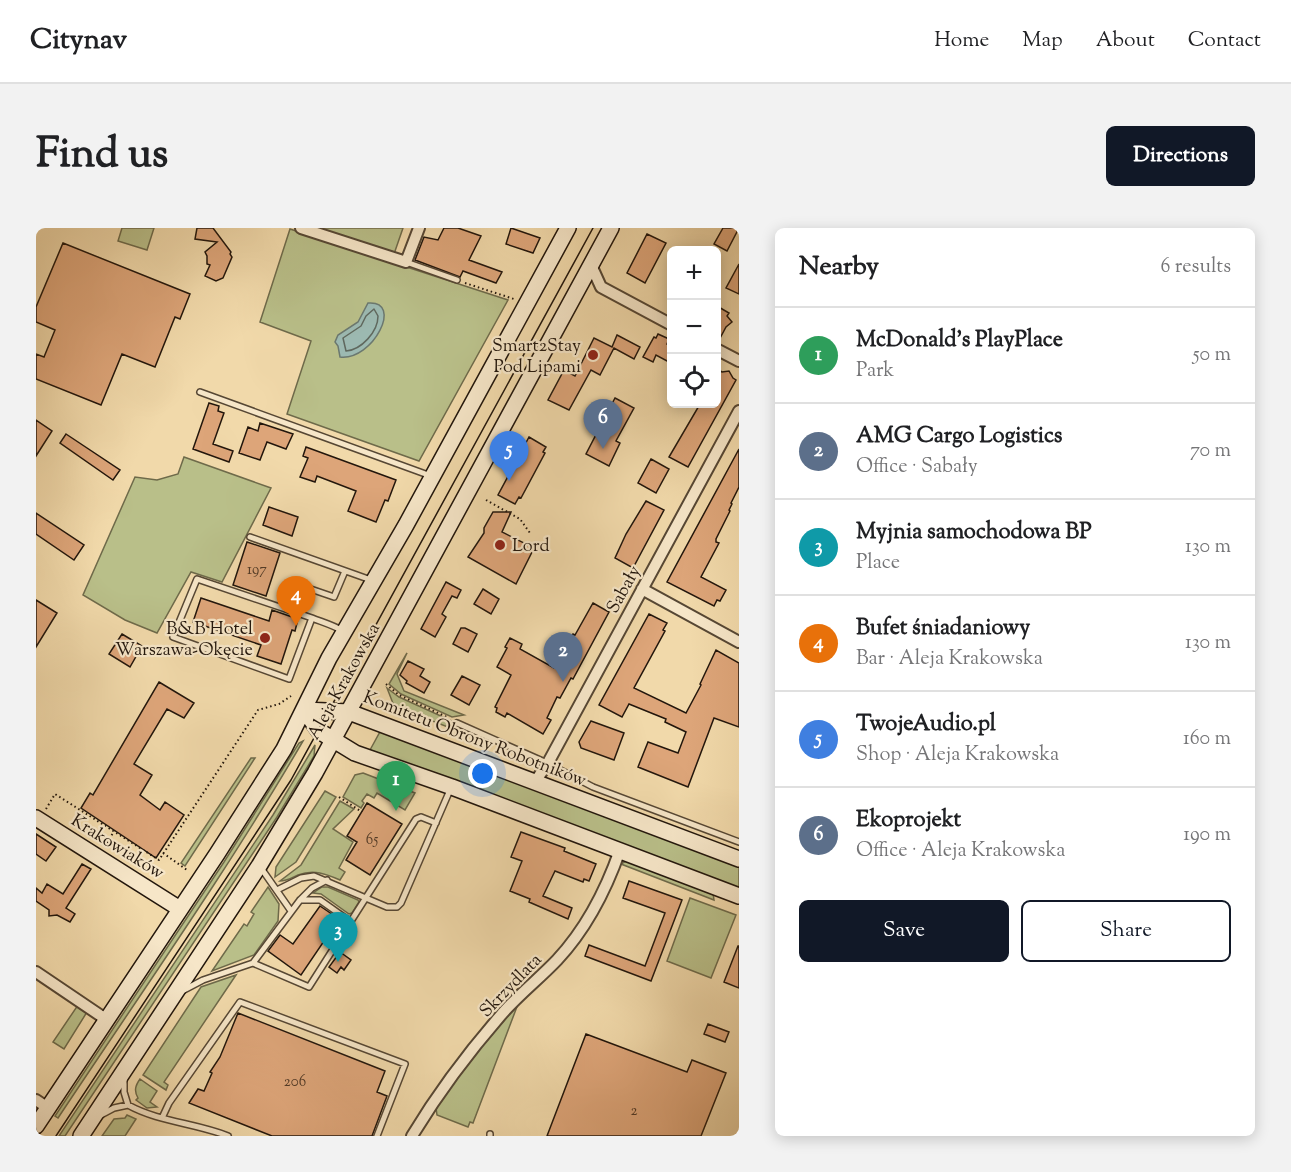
<!DOCTYPE html>
<html lang="en">
<head>
<meta charset="utf-8">
<style>
	:root { --surface:#fff; --page:#f2f2f2; --text:#202124; --muted:#757577; --line:#e0e0e0; --accent:#111827 }
	body { margin:0; font-family:"Sorts Mill Goudy",serif; background:var(--page); color:var(--text) }
	.controls { position:absolute; right:18px; top:18px; display:grid; overflow:hidden; border-radius:9px; box-shadow:0 3px 15px #0003 }
	.controls button { width:54px; height:54px; display:grid; place-items:center; padding:0; border:0; border-bottom:2px solid var(--line); background:var(--surface); color:var(--text); font:30px sans-serif }
	.you { position:absolute; left:447px; top:546px; width:21px; height:21px; margin:-15px; border:4px solid #fff; border-radius:50%; background:#1a73e8; box-shadow:0 0 0 9px #1a73e833 }
	.badge { display:grid; place-items:center; width:39px; height:39px; border-radius:50%; background:var(--accent); color:#fff; font-size:20px; font-weight:700 }
	.pin { position:absolute; translate:-50% -50px; filter:drop-shadow(0 2px 3px #0008) }
	.pin::after { content:''; position:absolute; top:32px; width:21px; height:18px; background:inherit; clip-path:polygon(0 0,100% 0,50% 100%) }
	.list { margin:0; padding:0; list-style:none }
	h2 { display:flex; justify-content:space-between; align-items:center; height:78px; margin:0; padding:0 24px; font-size:26px }
	h2 small { font-size:20px; font-weight:400; color:var(--muted) }
	.list li { display:grid; grid-template-columns:39px 1fr auto; gap:18px; align-items:center; box-sizing:border-box; height:96px; padding:0 24px; border-top:2px solid var(--line) }
	.list b { display:block; font-size:22px; white-space:nowrap }
	.list p { margin:0; font-size:20px; white-space:nowrap; color:var(--muted) }
	.list em { font-size:20px; font-style:normal; color:var(--muted) }
	.actions { display:flex; gap:12px; padding:18px 24px }
	.actions a { flex:1; padding:14px 0; border:2px solid var(--accent); border-radius:9px; text-align:center; font-size:21px; color:var(--accent) }
	.actions .main { background:var(--accent); color:#fff }
	.icon { flex:none; width:33px; height:33px; fill:none; stroke:currentColor; stroke-width:2; stroke-linecap:round; stroke-linejoin:round }
	.map { position:relative; flex:none; width:703px; height:908px; overflow:hidden; border-radius:9px }
	header { display:flex; align-items:center; gap:36px; box-sizing:border-box; height:84px; padding:0 30px; background:var(--surface); border-bottom:2px solid var(--line) }
	header strong { font-size:28px }
	nav { display:flex; gap:33px; margin-inline-start:auto; font-size:21px }
	.intro { display:flex; align-items:center; justify-content:space-between; box-sizing:border-box; height:144px; padding:0 36px }
	h1 { margin:0; font-size:42px }
	.button { padding:15px 27px; border-radius:9px; background:var(--accent); color:#fff; font-size:21px; font-weight:700 }
	main { display:flex; gap:36px; padding:0 36px }
	aside { flex:1; background:var(--surface); border-radius:9px; box-shadow:0 3px 15px #0003 }
	.map>svg:first-child { display:block }
	.green { fill:#b9bf89; stroke:#6e6a4a; stroke-width:1.5 }
	.water { fill:#9cb9b1; stroke:#6b786f; stroke-width:1.5 }
	.lines { fill:none; stroke-linecap:round; stroke-linejoin:round }
	.shore { stroke:#5f685e; stroke-width:1.5 }
	.building { fill:#dda579; stroke:#22160c; stroke-width:1.5 }
	.lane-casing { stroke:#564734; stroke-width:8 }
	.street-casing { stroke:#564734; stroke-width:14 }
	.secondary-casing { stroke:#22160c; stroke-width:18 }
	.path { stroke:#22160c; stroke-width:2; stroke-dasharray:1.5 3; stroke-linecap:butt }
	.lane { stroke:#f6e6c8; stroke-width:5 }
	.street { stroke:#f6e6c8; stroke-width:10 }
	.secondary { stroke:#f6e6c8; stroke-width:15 }
	.tram { stroke:#22160c; stroke-width:1.5 }
	.poi-dot { fill:#8f2418; stroke:#f6e6c8; stroke-width:2 }
	.labels { text-anchor:middle; stroke-width:4.5; stroke-linejoin:round; paint-order:stroke }
	.number-label { font-size:15px; fill:#513a27 }
	.poi-label { font-size:18px; fill:#22160c; stroke:#f6e6c8; text-anchor:end }
	.street-label { font-size:18px; fill:#22160c; stroke:#f6e6c8 }
</style>
</head>
<body>
<header>
<strong>Citynav</strong>
<nav><a>Home</a><a>Map</a><a>About</a><a>Contact</a></nav>
</header>
<div class="intro"><h1>Find us</h1><a class="button">Directions</a></div>
<main>
<div class="map">
<svg width="703" height="908" viewBox="0 0 703 908">
	<rect width="100%" height="100%" fill="#f1d9aa"/>
	<filter id="stains"><feTurbulence type="fractalNoise" baseFrequency=".00333" numOctaves="4"/><feColorMatrix values="0 0 0 0 .2 0 0 0 0 .09 0 0 0 0 .02 0 0 0 .5 -.17"/></filter>
	<radialGradient id="worn" r=".72"><stop offset=".6" stop-color="#630" stop-opacity="0"/><stop offset="1" stop-color="#630" stop-opacity=".3"/></radialGradient>
	<!-- green -->
	<path class="green" d="M86 0H118L111 22 82 13Z
		M281 0H367L358 26Z
		M254 1 472 72 383 233 251 186 275 113 224 94Z
		M148 229 235 260 186 354 155 344 121 405 89 392 47 367 99 249 121 252 142 246Z
		M371 425 361 446 368 463 428 487 416 489 365 466 353 456Z
		M351 460 363 469 416 493 415 495 423 499 422 503 358 478Z
		M345 502 703 639V661L334 522Z
		M267 513C192 642 105 765 22 890L19 888 188 634 263 515Z
		M279 517 278 528 241 589 29 908H23L237 587Z
		M215 530H219L149 638 145 635Z
		M327 545 379 565 369 582 341 565 338 570 331 566 326 573 328 575 325 580 307 569 319 547Z
		M289 563 300 569 260 634 239 649 240 639Z
		M304 573 318 581 297 601 317 614 303 640 309 644 304 652C290 646 278 641 262 647 255 650 251 653 244 653L265 637Z
		M590 633 677 665 678 672 585 636Z
		M232 659 243 676 242 693 218 727 176 743 208 696 211 698 218 686 215 684Z
		M286 659H292L322 672 323 674 316 685 313 686 285 666 277 665Z
		M654 670 700 687 675 750 631 733Z
		M200 747 128 854 132 857 130 862 107 847 165 759Z
		M482 776 437 895 434 894 432 899 401 887 400 880 429 838Z
		M42 777 51 784 28 821 17 814Z
		M104 851 121 863 114 874 121 879 111 880 100 872 102 870C98 863 99 858 104 851Z
		M91 887 100 891 89 908H66L78 891 89 890Z"/>
	<!-- water -->
	<path class="water" d="M332 75C368 72 337 133 304 129L302 118 299 114 302 107 322 94Z"/>
	<g class="lines">
		<!-- shore -->
		<path class="shore" d="M338 81 342 88C342 104 325 122 310 123L307 110 325 98 330 88Z"/>
	</g>
	<!-- building -->
	<path class="building" d="M161 0H177L195 24 194 26 196 29 187 50 180 53 169 48 174 37 171 36V28L169 24 181 14 159 11Z
		M408 0H422L445 8 433 32 466 44 460 55 427 43 424 49 379 32 388 9 402 12Z
		M475 0 504 10 497 25 470 16Z
		M687 0H703L691 23 678 16Z
		M611 6 630 15 609 55 591 45Z
		M27 15 154 66 144 91 139 89 119 139 86 126 65 177 0 151V126L8 129 19 102 0 94V79Z
		M703 36V66L690 60Z
		M681 78 693 85 691 88 696 94 690 99 682 114Z
		M622 106 633 111 631 116 636 118V124L631 133 620 127 617 134 607 129 618 109 620 110Z
		M581 107 604 119 598 131 578 120 564 147 555 142 533 182 512 172 528 142 539 148 558 110 576 119Z
		M681 141 686 144 693 143 697 150 700 152 652 239 633 229 664 176H681Z
		M579 170 598 180 580 213 584 215 573 238 550 226Z
		M173 175 183 178 182 183 188 185 177 216 197 223 193 234 157 221Z
		M0 192 16 203 0 228Z
		M224 195 257 206 250 221 231 214 224 232 203 225 212 199 222 203Z
		M30 206 84 242 77 252 24 215Z
		M493 209 510 219 507 224 509 225 485 270 483 269 479 276 462 267Z
		M270 219 360 252 352 273 349 272 340 294 312 283 320 263 281 248 279 254 264 249 272 230 267 228Z
		M703 221V259L695 275 696 276 693 282 694 283 680 311V314L683 315 665 349 690 362 684 373 681 372 678 378 631 354Z
		M615 231 633 241 620 265 602 255Z
		M610 273 628 282 597 340 579 330 590 306Z
		M233 279 262 289 256 308 227 297Z
		M457 284H475L466 304 498 320 480 356 432 329 448 305V300Z
		M0 285 48 317 38 332 0 306Z
		M211 314 244 325 230 368 197 357Z
		M410 354 425 362 421 370 416 368 406 386 410 389 399 409 385 401Z
		M447 361 463 371 455 386 438 376Z
		M165 370 233 393 236 382 262 391 259 403 256 402 245 436 221 428 225 417 157 394Z
		M0 372 21 385 0 419Z
		M557 375 573 384 537 451 535 450 524 470 521 469 511 490 515 492 507 506 471 485 469 489 460 484 461 480 459 479 475 447 461 439 471 420 469 419 474 410 486 416 484 421 518 440 533 413 537 406 539 407Z
		M613 386 631 395 627 402 629 403 598 460 650 485 665 457 664 456 680 422 703 435V499L678 490 652 559 602 539 612 514 642 525 650 504 629 494 630 491 593 476 586 489 563 477Z
		M425 400H429L441 406 432 424 417 416Z
		M86 406 106 418 94 439 73 426Z
		M372 433 388 441 384 448 394 454 388 465 370 455 371 453 364 447Z
		M426 448 444 457 433 477 415 467Z
		M123 454 158 475 148 490 131 481 98 536 116 547 104 567 124 582 129 574 148 587 120 630 45 580 54 565 57 567Z
		M555 493 588 505 578 532 545 520 543 514Z
		M331 575 366 596 334 647 310 632 321 614 311 608Z
		M485 604 529 620 528 623 560 636 553 653 548 651 547 654 519 643 507 668 536 680 532 691 493 674 494 671 474 663 486 633 475 629Z
		M0 606 20 619 10 633 0 626Z
		M46 636 55 641 30 680 39 686 34 694 21 687 13 688V682L0 673V660L6 665 11 656 27 666Z
		M593 653 646 672 615 753 549 728 553 717 609 738 629 685 587 670Z
		M284 678 303 691 265 747 232 723 244 707 257 716Z
		M702 718H703V760L688 754Z
		M304 724 315 732 308 742 305 739 301 745 293 739Z
		M202 785 349 843 341 864 351 868 336 908H236L153 875 162 861 168 863 176 845 174 844 184 829Z
		M672 796 693 804 689 814 668 806Z
		M550 806 651 844 656 832 690 845 665 908H511Z"/>
	<g class="lines">
		<!-- lane casing -->
		<g class="lane-casing">
			<path id="lane" d="M370 34 421 52
				M164 164 395 248
				M214 309 335 352
				M257 355 298 369 309 343
				M276 390 253 451 137 409 161 351 276 390C286 394 297 397 307 403
				M421 495 511 535 557 559 703 614
				M225 640 255 683
				M241 662 265 650 278 648 351 679H361L365 675 414 562
				M264 672H284L315 694
				M217 735 273 759 380 591 385 589 400 595
				M148 762 167 752 217 735 264 672 276 660 291 652
				M88 849V864L92 877
				M63 888 78 880 92 877C123 894 159 895 192 908
				M126 890 133 875 204 774 369 836 341 908
				M454 908V906"/>
		</g>
		<!-- street casing -->
		<g class="street-casing">
			<path id="street" d="M265 0 370 34 383 0
				M555 37 565 59 636 97
				M680 121 703 133
				M606 361 703 414
				M499 554 513 533 703 183
				M0 744 71 792
				M0 872 12 880
				M376 908C402 865 432 825 465 787 482 767 503 751 521 732 550 701 570 662 584 622"/>
		</g>
		<!-- secondary casing -->
		<g class="secondary-casing">
			<path id="secondary" d="M268 482 283 503 319 525 416 559 703 668
				M268 482 313 484 703 631
				M0 590 144 681
				M0 898 181 626 248 521 293 430 370 297 532 0
				M45 908 223 638 279 545 575 0"/>
		</g>
		<!-- path -->
		<path class="path" d="M429 55 478 71
			M450 272 484 291 494 305
			M350 456 363 467 413 490
			M303 569 326 584
			M10 581 19 566 123 632 222 482 243 476 255 468
			M69 619 78 603
			M127 625 151 642"/>
		<!-- lane -->
		<use href="#lane" class="lane"/>
		<!-- street -->
		<use href="#street" class="street"/>
		<!-- secondary -->
		<use href="#secondary" class="secondary"/>
		<!-- tram -->
		<path class="tram" d="M20 908 255 552 557 0"/>
	</g>
	<!-- markers -->
	<g class="poi-dot">
		<circle cx="557" cy="127" r="6"/>
		<circle cx="464" cy="317" r="6"/>
		<circle cx="229" cy="410" r="6"/>
	</g>
	<g class="labels">
		<!-- number labels -->
		<g class="number-label">
			<text x="221" y="346">197</text>
			<text x="336" y="616">65</text>
			<text x="259" y="858">206</text>
			<text x="598" y="887">2</text>
		</g>
		<!-- poi labels -->
		<g class="poi-label">
			<text x="545" y="123">Smart2Stay<tspan x="545" dy="21">Pod Lipami</tspan></text>
			<text x="476" y="323" text-anchor="start">Lord</text>
			<text x="217" y="406">B&amp;B Hotel<tspan x="217" dy="21">Warszawa-Okęcie</tspan></text>
		</g>
		<!-- street labels -->
		<g class="street-label">
			<text transform="translate(587 361) rotate(-61)" y="6">Sabały</text>
			<text transform="translate(307 453) rotate(-61)" y="6">Aleja Krakowska</text>
			<text transform="translate(439 510) rotate(21)" y="6">Komitetu Obrony Robotników</text>
			<text transform="translate(82 618) rotate(32)" y="6">Krakowiaków</text>
			<text transform="translate(474 757) rotate(-46)" y="6">Skrzydlata</text>
		</g>
	</g>
	<rect width="100%" height="100%" filter="url(#stains)"/>
	<rect width="100%" height="100%" fill="url(#worn)"/>
</svg>
<div class="controls">
<button>+</button>
<button>−</button>
<button><svg class="icon" aria-label="locate" viewBox="0 0 24 24"><circle cx="12" cy="12" r="6"/><path d="M12 2v4M12 18v4M2 12h4M18 12h4"/></svg></button>
</div>
<div class="you"></div>
<div class="pin badge" style="left:360px;top:583px;background:#2e9e5b">1</div>
<div class="pin badge" style="left:527px;top:454px;background:#5c6f8a">2</div>
<div class="pin badge" style="left:302px;top:734px;background:#0f9aa8">3</div>
<div class="pin badge" style="left:260px;top:398px;background:#e8710a">4</div>
<div class="pin badge" style="left:473px;top:253px;background:#3f7fe0">5</div>
<div class="pin badge" style="left:567px;top:221px;background:#5c6f8a">6</div>
</div>
<aside>
<h2>Nearby<small>6 results</small></h2>
<ul class="list">
<li><span class="badge" style="background:#2e9e5b">1</span><div><b>McDonald's PlayPlace</b><p>Park</p></div><em>50 m</em></li>
<li><span class="badge" style="background:#5c6f8a">2</span><div><b>AMG Cargo Logistics</b><p>Office · Sabały</p></div><em>70 m</em></li>
<li><span class="badge" style="background:#0f9aa8">3</span><div><b>Myjnia samochodowa BP</b><p>Place</p></div><em>130 m</em></li>
<li><span class="badge" style="background:#e8710a">4</span><div><b>Bufet śniadaniowy</b><p>Bar · Aleja Krakowska</p></div><em>130 m</em></li>
<li><span class="badge" style="background:#3f7fe0">5</span><div><b>TwojeAudio.pl</b><p>Shop · Aleja Krakowska</p></div><em>160 m</em></li>
<li><span class="badge" style="background:#5c6f8a">6</span><div><b>Ekoprojekt</b><p>Office · Aleja Krakowska</p></div><em>190 m</em></li>
</ul>
<div class="actions"><a class="main">Save</a><a>Share</a></div>
</aside>
</main>
</body>
</html>
